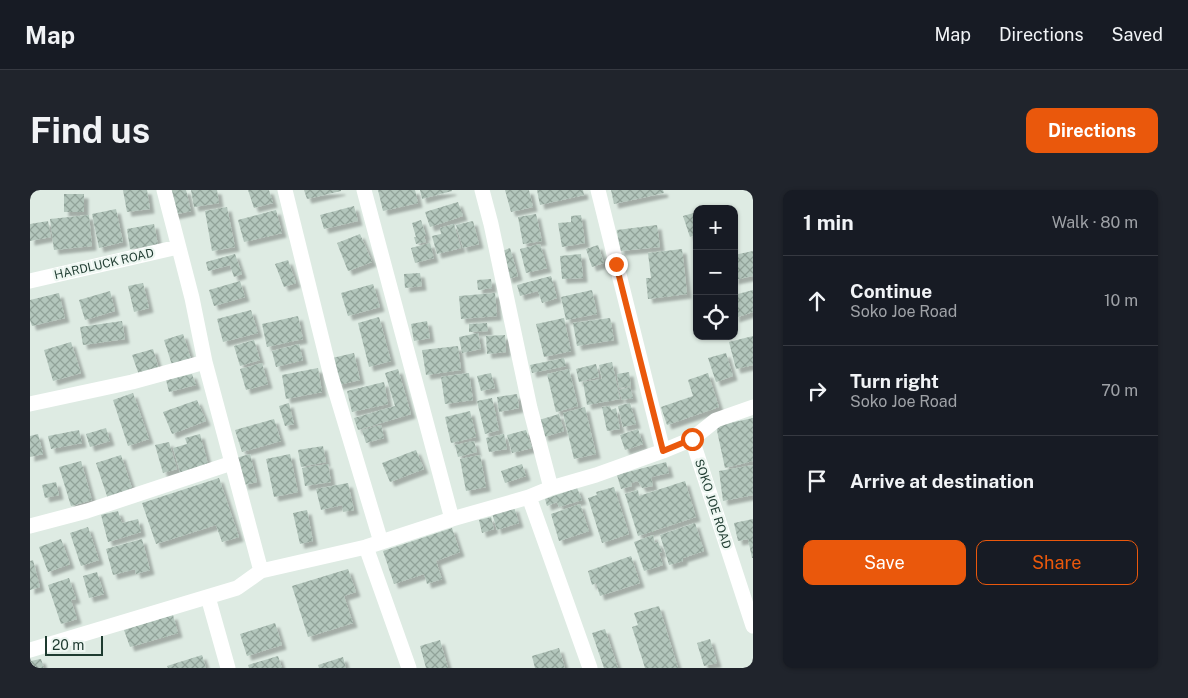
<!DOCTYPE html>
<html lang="en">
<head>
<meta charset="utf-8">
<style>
	:root { --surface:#171b24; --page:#20242c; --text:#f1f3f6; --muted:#9ea1a6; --line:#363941; --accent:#ea580c }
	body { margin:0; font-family:"Public Sans",sans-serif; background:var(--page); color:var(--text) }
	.controls { position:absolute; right:15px; top:15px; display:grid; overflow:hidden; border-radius:10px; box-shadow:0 1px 4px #0004 }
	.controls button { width:45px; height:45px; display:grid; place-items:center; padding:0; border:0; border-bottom:1px solid var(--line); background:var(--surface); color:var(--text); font:25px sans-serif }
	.scale { position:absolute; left:15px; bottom:12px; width:58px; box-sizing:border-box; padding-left:5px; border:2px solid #1e3b30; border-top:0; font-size:14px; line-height:18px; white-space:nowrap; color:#1e3b30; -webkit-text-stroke:4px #eef7f2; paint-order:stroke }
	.stop { position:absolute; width:15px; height:15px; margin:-11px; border:4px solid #ea580c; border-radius:50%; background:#fff }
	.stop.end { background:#ea580c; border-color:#fff; box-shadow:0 1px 5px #0008 }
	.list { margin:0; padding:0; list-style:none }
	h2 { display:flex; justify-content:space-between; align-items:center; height:65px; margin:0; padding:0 20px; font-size:21px }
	h2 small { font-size:16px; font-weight:400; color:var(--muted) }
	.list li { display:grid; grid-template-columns:32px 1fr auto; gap:15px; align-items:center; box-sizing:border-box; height:90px; padding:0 20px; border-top:1px solid var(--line) }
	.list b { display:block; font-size:19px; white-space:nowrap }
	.list p { margin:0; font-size:16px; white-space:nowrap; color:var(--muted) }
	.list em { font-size:16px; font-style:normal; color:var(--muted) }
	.actions { display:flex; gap:10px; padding:15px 20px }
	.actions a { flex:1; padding:11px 0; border:1px solid var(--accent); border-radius:10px; text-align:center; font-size:18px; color:var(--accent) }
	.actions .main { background:var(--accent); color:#fff }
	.icon { flex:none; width:28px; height:28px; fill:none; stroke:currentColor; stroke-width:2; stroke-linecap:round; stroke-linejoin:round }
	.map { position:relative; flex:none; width:723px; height:478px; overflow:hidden; border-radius:10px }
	header { display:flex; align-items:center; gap:30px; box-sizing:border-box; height:70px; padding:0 25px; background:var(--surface); border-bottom:1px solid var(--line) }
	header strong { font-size:24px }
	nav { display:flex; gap:28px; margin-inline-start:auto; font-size:18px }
	.intro { display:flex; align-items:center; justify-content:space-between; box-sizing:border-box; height:120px; padding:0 30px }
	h1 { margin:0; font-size:35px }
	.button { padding:12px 22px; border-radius:10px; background:var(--accent); color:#fff; font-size:18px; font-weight:700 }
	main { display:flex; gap:30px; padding:0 30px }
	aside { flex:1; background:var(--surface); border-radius:10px; box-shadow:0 1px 4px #0004 }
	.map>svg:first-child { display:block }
	.building { fill:url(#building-cross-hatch); filter:url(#shadow) }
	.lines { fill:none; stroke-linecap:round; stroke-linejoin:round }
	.street { stroke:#fff; stroke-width:15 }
	.route { stroke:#ea580c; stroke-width:6 }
	.labels { text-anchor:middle; stroke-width:4.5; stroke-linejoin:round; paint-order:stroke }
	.street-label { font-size:12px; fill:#1e3b30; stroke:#eef7f2 }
</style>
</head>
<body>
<header>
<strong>Map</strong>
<nav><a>Map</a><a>Directions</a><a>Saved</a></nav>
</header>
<div class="intro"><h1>Find us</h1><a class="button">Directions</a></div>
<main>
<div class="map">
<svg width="723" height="478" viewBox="0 0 723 478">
	<defs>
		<pattern id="building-cross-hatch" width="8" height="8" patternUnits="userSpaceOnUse" patternTransform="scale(1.25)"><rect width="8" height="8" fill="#b3c6bc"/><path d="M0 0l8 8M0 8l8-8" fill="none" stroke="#91a299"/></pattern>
		<filter id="shadow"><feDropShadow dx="4.5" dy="4.5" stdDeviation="1" flood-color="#0004"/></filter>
	</defs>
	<rect width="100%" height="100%" fill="#deebe3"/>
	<!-- building -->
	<path class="building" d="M93 0H117L120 19 97 22Z
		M138 0H156L161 21 143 25Z
		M161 0H187L189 13 164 17Z
		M218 0H239L243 13 224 18Z
		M274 0H311V1L277 9Z
		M348 0H385L388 13 353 21Z
		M390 0H422V1L392 9Z
		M475 0H499L503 17 481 22Z
		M507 0H553L554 5 510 15Z
		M581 0H633L634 3 584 14Z
		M34 4H54V22H34Z
		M428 12 433 26 400 37 395 22Z
		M324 16 328 31 294 39 290 25Z
		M197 17 205 57 182 61 175 21Z
		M86 19 93 52 69 58 62 24Z
		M246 20 252 43 214 52 208 30Z
		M667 22V44L660 47 653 26Z
		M506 24 512 51 493 54 488 27Z
		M59 25 62 56 24 60 20 29Z
		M551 25 555 53 532 57 528 33 541 32V26Z
		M391 30 396 46H394L396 52 386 54 384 47H386L382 33Z
		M18 31 21 47 0 51V34Z
		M443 31 449 54 433 58 426 35Z
		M124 34 128 55 100 59 97 39Z
		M424 34 431 58 407 64 402 46 411 44 410 38Z
		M627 35 630 57 590 61 587 40Z
		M330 44 342 72 318 81 307 53Z
		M400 53 404 68 385 73 381 58Z
		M510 54 517 78 496 83 490 59Z
		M568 55 574 73 562 77 556 59Z
		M480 58 488 86 478 89 470 62Z
		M652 59 657 104 618 109 616 88H621L618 63Z
		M723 61V86L704 90V65Z
		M205 64 212 84 204 87 200 75 178 81 176 72Z
		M551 64 553 88 532 89 530 66Z
		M258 70 266 93 254 97 245 74Z
		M390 83 392 96 375 98 374 84Z
		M521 86 527 108 512 113 508 101 490 106 487 95Z
		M461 89 462 98 448 100 447 90Z
		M210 91 215 107 184 116 179 100Z
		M113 93 119 118 104 122 98 96Z
		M343 94 350 117 318 126 311 103Z
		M562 100 567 124 536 130 531 107Z
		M723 100V122L705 128 704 105Z
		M80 101 85 121 55 130 49 110Z
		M29 103 35 128 2 136 0 130V110Z
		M465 103 467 126 431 129 429 106Z
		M221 120 228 143 193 152 187 129Z
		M268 126 273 149 237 157 232 134Z
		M349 127 361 171 339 177 328 133Z
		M534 128 541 161 514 167 506 134Z
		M580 128 584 150 547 156 543 133Z
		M92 131 95 149 53 155 50 137Z
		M397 131 400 148 384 151 381 134Z
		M457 133 458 141 439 142V134Z
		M448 143 451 159 432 163 429 147Z
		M153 144 161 169 142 175 134 150Z
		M475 145 476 162 457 164 456 146Z
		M723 146V175L706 179 699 152Z
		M224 150 230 170 210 176 204 156Z
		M41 152 51 183 23 191 14 160Z
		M269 154 273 170 246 177 242 161Z
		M428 156 431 180 396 185 392 160Z
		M123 159 129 179 109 185 102 165Z
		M324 163 330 190 308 195 302 168Z
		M696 163 703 186 686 192 678 168Z
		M534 168 536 176 502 183 500 175Z
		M582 172 590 209 557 215 553 192 572 189 569 175Z
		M232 173 238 194 216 200 210 179Z
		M566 174 569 187 549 192 546 179Z
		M288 178 292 202 256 209 252 185Z
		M368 179 381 224 328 240 324 228 365 216 355 183Z
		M539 179 548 216 526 222 517 184Z
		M599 182 601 196 589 198 587 184Z
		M439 183 443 210 415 214 411 187Z
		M461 183 465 198 451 201 447 186Z
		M678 183 689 217 637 235 631 217 663 206 658 190Z
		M162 184 166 195 139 202 136 190Z
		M354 192 358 214 322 222 317 201Z
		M600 197 603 208 592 210 589 200Z
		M103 203 119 249 98 256 83 210Z
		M487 204 489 218 469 222 467 207Z
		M462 208 469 240 455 244 447 211Z
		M167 210 176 231 142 244 133 222Z
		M259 213 264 234 255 236 249 216Z
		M600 213 606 234 593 237 588 216Z
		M580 216 581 220 586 218 590 239 577 241 572 217Z
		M555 217 566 264 544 269 533 223Z
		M440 221 446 247 421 253 415 227Z
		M529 224 534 241 514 247 509 230Z
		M723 228V271L695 278 686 236Z
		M244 229 251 251 212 262 205 240Z
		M351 235 354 248 336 253 332 240Z
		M76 238 80 251 60 257 56 244Z
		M608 239 613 254 595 260 590 245Z
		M49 240 52 253 21 259 18 246Z
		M496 240 502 258 482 263 477 245Z
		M8 244 13 264 0 267V246Z
		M170 244 179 278 151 285 143 258 157 254 155 248Z
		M474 244 477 259 459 262 456 248Z
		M444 251 447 262 428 267 425 255Z
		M139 252 147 279 133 283 125 255Z
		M293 256 296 272 271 277 268 260Z
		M386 260 394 279 360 292 352 273Z
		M220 264 227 292 214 295 206 268Z
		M260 264 268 302 244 307 236 269Z
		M91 265 104 304 79 312 66 273Z
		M450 265 456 297 436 301 430 269Z
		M51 271 62 310 41 316 29 277Z
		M636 272 639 283 621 287 623 296 612 298 608 291 601 293 602 296 591 299 587 285Z
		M298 274 301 292 275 296 272 278Z
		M492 274 496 286 475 293 471 281Z
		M723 275V305L693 311 689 281Z
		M189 288 209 347 192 352 186 335 126 354 112 313Z
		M655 291 666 327 608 346 595 304 608 300 609 306Z
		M26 292 29 305 15 308 12 295Z
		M318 293 324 320 313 322 312 315 291 320 286 299Z
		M584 297 599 344 572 353 558 308 567 305 566 302Z
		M547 298 552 310 529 317 527 312 517 316 515 309Z
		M550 314 559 341 529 351 521 324Z
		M484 317 489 333 467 340 462 323Z
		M277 320 283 351 270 354 263 323Z
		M88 321 92 333 108 329 111 342 78 352 71 325Z
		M461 327 464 339 452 343 449 330Z
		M723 329V368H722L718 349 708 351 704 333Z
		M665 333 674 361 653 368V371L639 375 630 345Z
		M58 337 69 370 51 376 40 343Z
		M422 338 430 362 406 371 412 389 397 394 394 384 364 394 353 361Z
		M623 345 625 353 628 352 632 362 629 363 633 375 614 381 604 352Z
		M31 349 40 374 18 382 9 357Z
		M112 349 120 380 106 384 105 379 83 385 76 359Z
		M601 366 610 393 570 406 566 393 562 395 558 381Z
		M3 370 10 397 0 400V371Z
		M318 379 326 402 314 406 323 433 278 447 262 396Z
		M67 382 74 404 59 408 53 386Z
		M39 388 46 409 41 410 47 429 31 434 18 395Z
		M629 416 648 478H615L602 437 608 435 604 423Z
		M143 425 148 443 100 457 94 440Z
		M245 433 252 455 217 466 210 444Z
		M575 439 588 478H574L562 443Z
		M680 449 687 473 674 476 667 453Z
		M410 450 418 478H396L390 456Z
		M529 458 535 478H505L502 466Z
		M172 465 176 478H138L137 476Z
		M248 466 252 478H219L218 475Z
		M313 467 316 478H289L288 475Z
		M11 469 14 478H0V471Z"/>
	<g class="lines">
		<!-- street -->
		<path class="street" d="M134 0 162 108 175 172 231 381
			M255 0 301 186 351 352
			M334 0 422 329
			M452 0 461 34 500 218 521 298
			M568 0 633 261 662 249 723 436
			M0 91 148 57
			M0 214 102 192 175 172
			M662 249 686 230 723 217
			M499 307 560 478
			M0 336 57 321 202 273
			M336 357 379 478
			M178 407 198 478
			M0 460 207 398 231 381 336 357 422 329 499 307 521 298 566 285 633 261"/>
	</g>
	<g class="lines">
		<!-- route -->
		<path class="route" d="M586 74 633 261 662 249"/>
	</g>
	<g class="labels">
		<!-- street labels -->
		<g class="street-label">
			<text transform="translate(74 74) rotate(-13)" y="4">HARDLUCK ROAD</text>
			<text transform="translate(683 314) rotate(72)" y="4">SOKO JOE ROAD</text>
		</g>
	</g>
</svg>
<div class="controls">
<button>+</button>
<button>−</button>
<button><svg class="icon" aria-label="locate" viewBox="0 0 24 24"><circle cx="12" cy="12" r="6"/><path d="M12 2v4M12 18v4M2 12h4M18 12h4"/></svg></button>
</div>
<div class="scale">20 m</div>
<div class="stop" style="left:662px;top:249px"></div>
<div class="stop end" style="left:586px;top:74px"></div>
</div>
<aside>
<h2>1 min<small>Walk · 80 m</small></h2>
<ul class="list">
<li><svg class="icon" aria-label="ahead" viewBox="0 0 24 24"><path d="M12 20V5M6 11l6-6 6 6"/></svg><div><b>Continue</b><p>Soko Joe Road</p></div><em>10 m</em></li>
<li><svg class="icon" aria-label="right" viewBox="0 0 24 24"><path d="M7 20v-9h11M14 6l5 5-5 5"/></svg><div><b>Turn right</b><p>Soko Joe Road</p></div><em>70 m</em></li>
<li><svg class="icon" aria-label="arrive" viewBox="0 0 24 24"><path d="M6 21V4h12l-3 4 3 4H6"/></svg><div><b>Arrive at destination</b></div></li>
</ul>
<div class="actions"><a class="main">Save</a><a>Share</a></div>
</aside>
</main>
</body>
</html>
